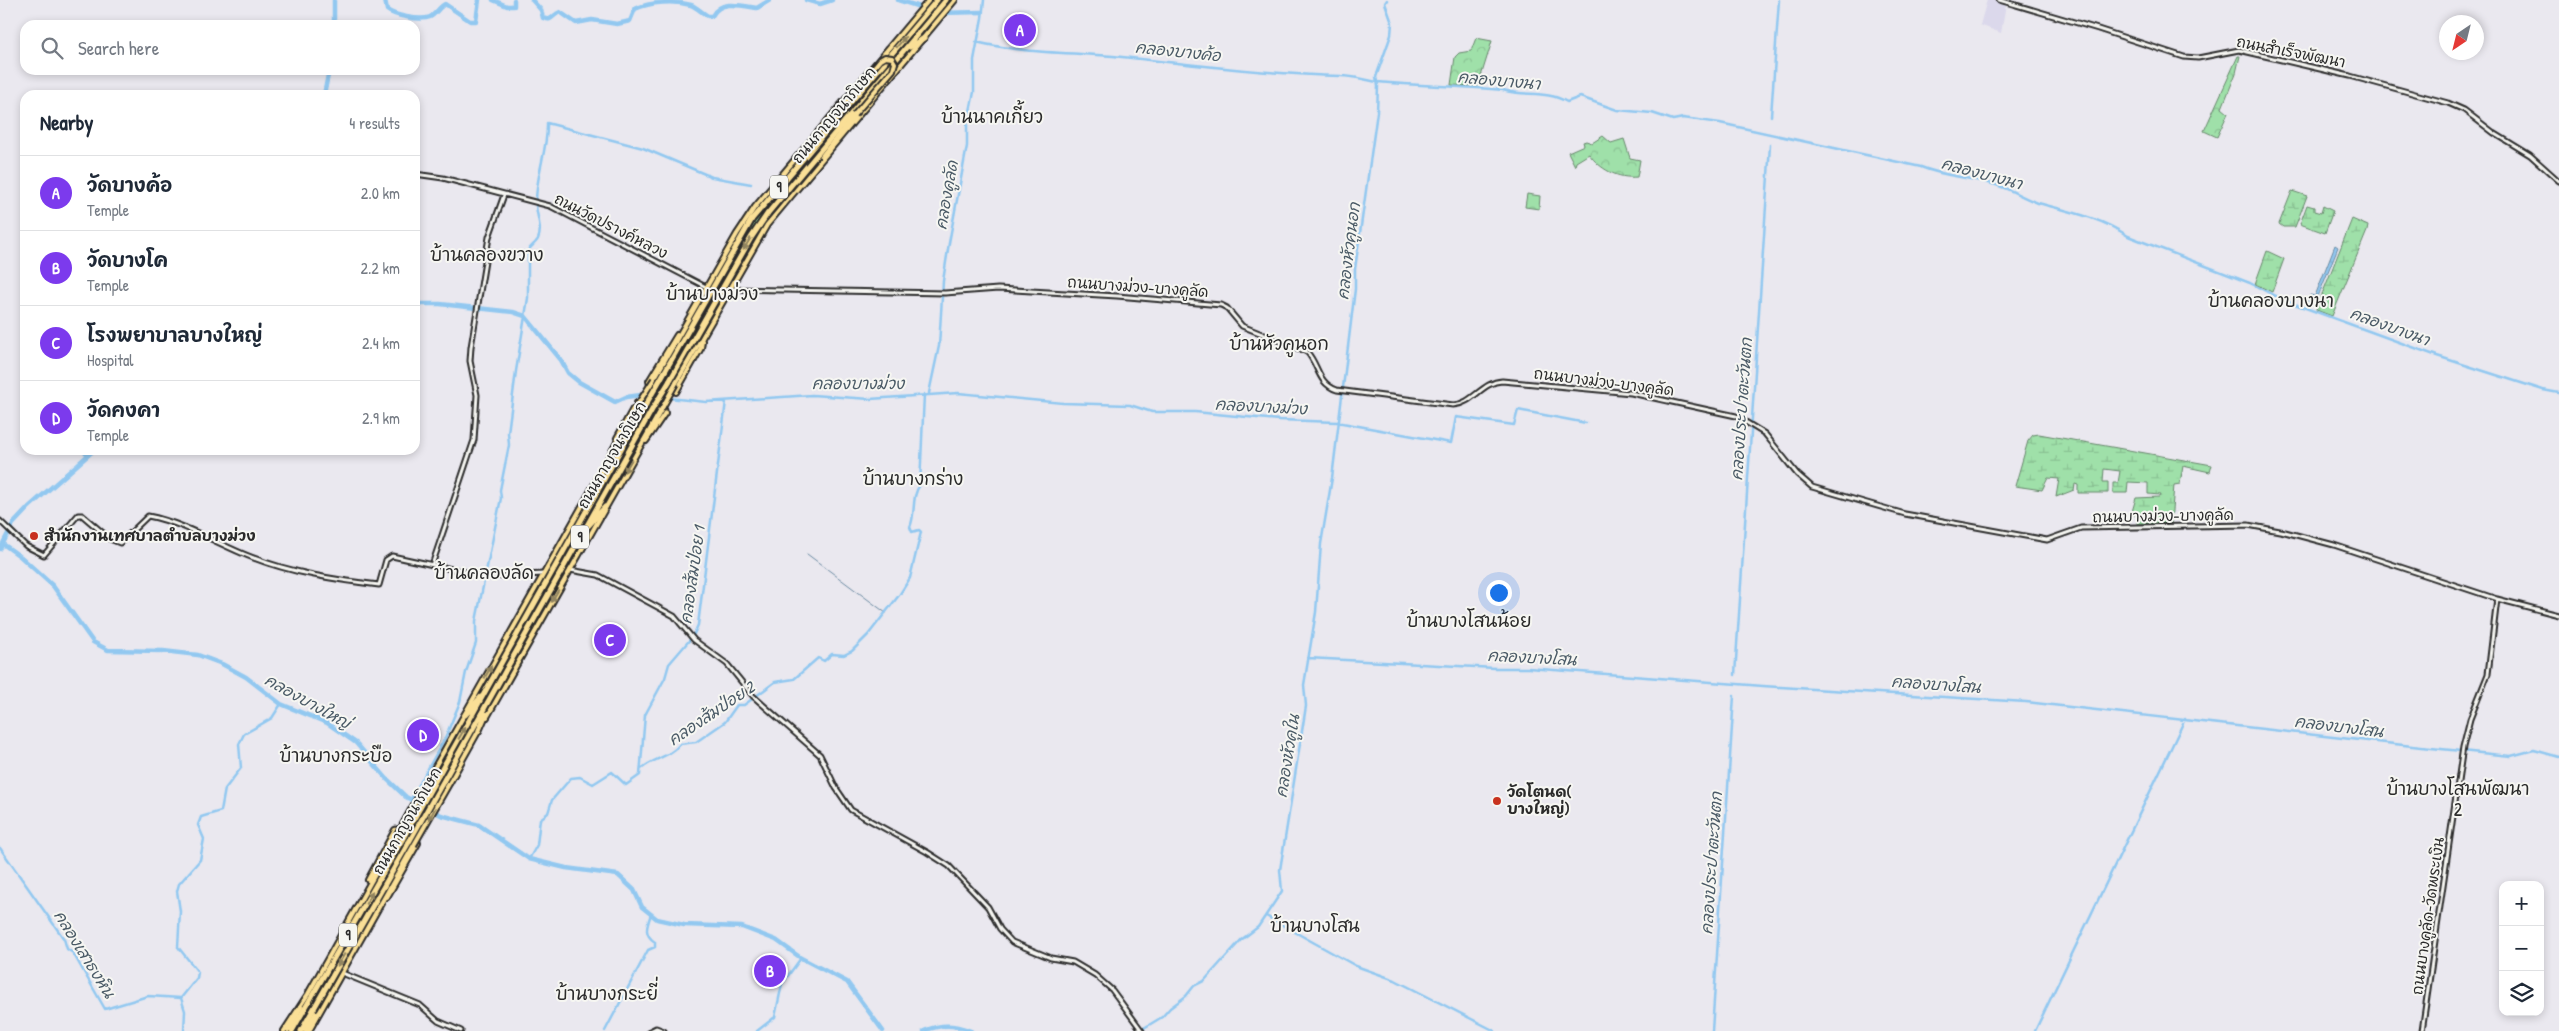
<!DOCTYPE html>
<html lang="en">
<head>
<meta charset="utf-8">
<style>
	:root { --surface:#fff; --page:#f6f6f7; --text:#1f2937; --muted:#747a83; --line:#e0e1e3; --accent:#7c3aed }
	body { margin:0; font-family:"Patrick Hand","Playpen Sans Thai",sans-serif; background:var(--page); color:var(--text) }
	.controls { position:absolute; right:15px; bottom:15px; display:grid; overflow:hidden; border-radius:10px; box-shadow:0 2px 8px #0003 }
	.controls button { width:45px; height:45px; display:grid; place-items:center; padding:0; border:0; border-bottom:1px solid var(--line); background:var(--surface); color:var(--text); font:25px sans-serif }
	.compass { position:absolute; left:2439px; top:15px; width:45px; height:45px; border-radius:50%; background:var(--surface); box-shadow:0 2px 8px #0003; rotate:215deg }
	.you { position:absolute; left:1498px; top:592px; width:18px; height:18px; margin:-12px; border:4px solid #fff; border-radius:50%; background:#1a73e8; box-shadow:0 0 0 8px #1a73e833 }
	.badge { display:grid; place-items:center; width:32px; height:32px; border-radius:50%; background:var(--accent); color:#fff; font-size:16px; font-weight:700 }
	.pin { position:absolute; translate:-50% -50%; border:2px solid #fff; box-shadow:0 1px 5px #0006 }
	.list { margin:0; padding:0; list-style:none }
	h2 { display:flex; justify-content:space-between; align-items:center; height:65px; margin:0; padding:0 20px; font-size:21px }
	h2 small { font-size:16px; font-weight:400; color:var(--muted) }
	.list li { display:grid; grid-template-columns:32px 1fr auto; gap:15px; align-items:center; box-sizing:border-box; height:75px; padding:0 20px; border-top:1px solid var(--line) }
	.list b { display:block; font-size:19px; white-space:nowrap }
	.list p { margin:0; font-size:16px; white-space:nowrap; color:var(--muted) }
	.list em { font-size:16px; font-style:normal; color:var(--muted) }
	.icon { flex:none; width:28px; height:28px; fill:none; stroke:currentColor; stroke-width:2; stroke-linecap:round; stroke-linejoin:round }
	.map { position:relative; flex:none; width:2559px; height:1031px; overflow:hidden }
	.search { position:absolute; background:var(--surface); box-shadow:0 2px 8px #0003; left:20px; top:20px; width:400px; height:55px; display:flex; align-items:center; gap:12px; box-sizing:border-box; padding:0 18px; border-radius:15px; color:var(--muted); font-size:19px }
	.panel { position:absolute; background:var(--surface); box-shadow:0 2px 8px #0003; left:20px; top:90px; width:400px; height:365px; border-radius:15px }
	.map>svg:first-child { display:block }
	.built { fill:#dbd8eb }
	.grass { fill:url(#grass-tufts); stroke:#65866a }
	.forest { fill:url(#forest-crowns); stroke:#65866a }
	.wetland { fill:url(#wetland-marsh); stroke:#65866a }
	.water { fill:url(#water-ripples); stroke:#6989a1 }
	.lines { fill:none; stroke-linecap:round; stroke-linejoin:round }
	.stream { stroke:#6989a1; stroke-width:1 }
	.canal { stroke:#92c8f0; stroke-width:2.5 }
	.river { stroke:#92c8f0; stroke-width:4.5 }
	.minor-casing { stroke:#2b2b2b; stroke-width:7 }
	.major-casing { stroke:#2b2b2b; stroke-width:8 }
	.highway-casing { stroke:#2b2b2b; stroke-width:9 }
	.minor { stroke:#f6f6f2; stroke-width:3 }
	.major { stroke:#fadf96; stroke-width:4 }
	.highway { stroke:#fadf96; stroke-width:5 }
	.major-bridge-casing { stroke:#2b2b2b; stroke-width:8; stroke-linecap:butt }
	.highway-bridge-casing { stroke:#2b2b2b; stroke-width:9; stroke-linecap:butt }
	.major-bridge { stroke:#fadf96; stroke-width:4 }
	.highway-bridge { stroke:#fadf96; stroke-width:5 }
	.oneway { fill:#928560 }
	.poi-dot { fill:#c8321e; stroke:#f6f6f2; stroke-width:2 }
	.labels { text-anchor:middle; stroke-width:4; stroke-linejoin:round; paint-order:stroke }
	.shield { fill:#f6f6f2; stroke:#686867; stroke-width:1 }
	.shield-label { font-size:14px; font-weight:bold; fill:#2b2b2b }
	.street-label { font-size:15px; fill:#2b2b2b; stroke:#f6f6f2 }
	.poi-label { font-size:15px; font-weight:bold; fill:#2b2b2b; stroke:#f6f6f2; text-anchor:start }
	.water-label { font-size:16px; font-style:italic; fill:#4a5a66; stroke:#f6f6f2 }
	.quarter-label { font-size:18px; fill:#2b2b2b; stroke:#f6f6f2 }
</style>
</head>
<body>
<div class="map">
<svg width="2559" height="1031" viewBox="0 0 2559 1031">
	<defs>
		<pattern id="grass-tufts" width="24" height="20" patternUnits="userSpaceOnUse" patternTransform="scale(1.25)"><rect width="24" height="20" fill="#9fe0a9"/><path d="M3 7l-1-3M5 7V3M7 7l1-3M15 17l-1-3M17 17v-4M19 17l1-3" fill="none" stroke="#89c092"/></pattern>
		<pattern id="forest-crowns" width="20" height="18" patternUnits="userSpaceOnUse" patternTransform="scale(1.25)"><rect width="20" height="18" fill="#9fe0a9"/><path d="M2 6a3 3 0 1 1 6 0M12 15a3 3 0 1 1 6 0" fill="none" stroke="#89c092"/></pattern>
		<pattern id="wetland-marsh" width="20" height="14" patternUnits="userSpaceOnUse" patternTransform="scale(1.25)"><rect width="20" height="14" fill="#9fe0a9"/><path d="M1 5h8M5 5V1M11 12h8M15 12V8" fill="none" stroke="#89c092"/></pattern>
		<pattern id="water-ripples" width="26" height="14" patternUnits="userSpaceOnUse" patternTransform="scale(1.25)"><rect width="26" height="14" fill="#92c8f0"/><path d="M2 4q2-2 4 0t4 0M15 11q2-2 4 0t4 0" fill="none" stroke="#7eacce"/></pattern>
	</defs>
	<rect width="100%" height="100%" fill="#eae8ef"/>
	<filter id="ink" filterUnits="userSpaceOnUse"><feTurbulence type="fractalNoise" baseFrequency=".02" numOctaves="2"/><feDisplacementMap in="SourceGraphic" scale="10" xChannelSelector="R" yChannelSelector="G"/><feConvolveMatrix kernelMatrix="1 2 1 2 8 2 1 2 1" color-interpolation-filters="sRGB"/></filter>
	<g filter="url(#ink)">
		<!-- built -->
		<path class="built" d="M1987 0H1996L2006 4 2001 33 1980 25Z"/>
		<!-- grass -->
		<path class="grass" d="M926 17 756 226 664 382 755 222Z"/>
		<!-- forest -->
		<path class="forest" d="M1476 38 1492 41 1478 86 1451 85 1455 57 1459 53 1471 51Z
			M2238 56H2240L2236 73 2222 108 2228 113 2217 137 2204 131Z
			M1603 136 1611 143 1624 139 1630 158 1640 160 1637 177C1617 179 1600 169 1589 154L1576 162 1575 166 1568 152 1584 145 1583 142 1586 141 1592 143Z
			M1527 194 1540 196 1539 209 1525 207Z"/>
		<!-- wetland -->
		<path class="wetland" d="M2292 191 2307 196 2295 227H2283L2279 224Z
			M2307 205 2314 207V211L2321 213 2323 206 2333 211 2325 233 2300 224Z
			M2352 219 2368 226 2367 231 2332 316 2316 310Z
			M2267 251 2284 259 2272 292 2255 284Z
			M2039 434 2212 465 2210 472 2183 466 2180 484 2174 485 2171 523 2137 524 2138 515H2131L2136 498 2159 497 2160 495 2148 494V483L2128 482 2127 493H2113V483H2118L2120 471 2104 469 2103 482H2108V493H2078V485L2075 484 2074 490 2056 497 2059 479 2048 478 2042 490 2015 486 2028 441 2033 435Z"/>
		<!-- water -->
		<path class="water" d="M2335 245 2338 247 2315 304 2307 302 2310 295 2315 296Z"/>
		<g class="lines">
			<!-- stream -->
			<path class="stream" d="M313 70 328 74
				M807 554 886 613"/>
			<!-- canal -->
			<path class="canal" d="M976 42C1026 54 1072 52 1122 57 1195 65 1268 74 1341 76 1353 76 1366 80 1378 82 1420 86 1461 86 1503 90 1524 97 1546 90 1567 102L1580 97 1617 110 1652 113 1673 120 1683 118 1720 123 1921 167C1945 177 1971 177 1996 185 2010 189 2024 198 2038 203 2068 211 2102 218 2128 236L2250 283 2281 299 2437 356 2543 390 2559 393
				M1771 116 1779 0
				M929 393 939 346 943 281 949 243 967 146V126L974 92V60L982 18 984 0
				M641 395 706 402 812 395 870 399 958 393 1063 403 1130 405 1152 412H1195L1279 420 1337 422 1451 443 1456 417 1514 425 1518 410 1586 423
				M82 450 88 456
				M1308 658 1495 668H1528L1763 686 2026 702 2421 747 2511 756 2534 750 2559 757
				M1735 675 1770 145
				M641 769C655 757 669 758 680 744L696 742 725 722 737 705H744L775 682 794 679 818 658 824 661 832 654 844 655 852 651 868 635 900 594 910 578 921 532 919 530 912 532 910 527C916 514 911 496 920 485L924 394
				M411 799 445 738 460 702 466 672 476 643V621L501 498 500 490 509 445 508 433 516 371 528 298V251C530 247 536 243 538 239 543 228 536 215 536 204 535 177 548 150 547 123L643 148 712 177 751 184
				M0 848 64 939 67 949 73 953 105 1009 148 996 181 998
				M529 859 537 845 540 819 548 813 552 800 571 778 580 777 593 784 612 772 626 785 640 775 645 715 665 678 669 664 693 636 698 625 726 401
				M1266 916 1356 966 1395 980 1495 1031
				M926 1030V1031
				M184 1031 185 1011 181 998 197 978 198 972 178 947 180 911 177 891 179 884 200 860 204 839 198 825 201 817 221 811 225 789 241 768 239 744 244 734 272 718 281 704
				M605 1031 648 950 655 947V942C643 934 647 926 651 914
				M757 1031 775 1017 782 984 801 958
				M1139 1031 1162 1017 1170 1008 1186 996 1194 986 1204 981 1241 940 1258 927 1282 891 1280 870 1306 706 1304 685 1316 612 1321 544 1332 478 1355 289V269L1377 112 1378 86 1376 77 1391 35 1392 23 1385 3 1387 0
				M1712 1031 1734 696
				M2035 1031 2185 719"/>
			<!-- river -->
			<path class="river" d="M334 0V25
				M385 0 387 10C394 16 421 21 430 17 436 14 439 7 445 4L470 21H476L479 0
				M493 0 507 6H514V0
				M532 0 541 10 543 18C553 22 552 15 560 12L576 23 592 20 617 24 630 21 635 9C650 2 674 0 691 5 697 7 702 13 708 16H712C720 0 739 5 757 8L770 0
				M806 0 820 4 832 0
				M898 0 939 13 982 12
				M324 95 329 70
				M415 304H440L513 312 525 316 561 360 568 373 579 382 615 402 626 397 641 395
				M3 544 21 557 53 586 93 642 108 650 163 651 198 655 222 664 246 677 281 704 327 723 356 743 387 779 406 797 441 815 479 825 529 859 566 868 618 875 634 890 642 907 657 919 684 925 742 927 776 940 801 958 847 982 883 1031
				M0 549 13 524 29 507 94 450
				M924 1031C942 1024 952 1024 971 1031"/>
			<!-- minor casing -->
			<g class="minor-casing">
				<path id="minor" d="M1999 0 2098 29 2184 57 2198 58 2239 50 2350 76 2448 103 2464 110 2494 133 2530 155 2559 181
					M415 174 443 178 550 206 706 287
					M729 289 945 293 998 289 1117 296 1221 305 1227 308 1242 326 1307 352C1319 365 1317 383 1337 390L1453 405C1473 404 1482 382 1502 381L1631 393 1736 416 1765 434 1797 474 1812 487 1905 514 2047 540 2081 528 2248 525 2285 532 2334 545 2497 599 2559 615
					M0 521 26 546 44 555 78 515H82L110 539 120 543 148 516C184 523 218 544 251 557 292 573 336 580 379 585L386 560 392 556 488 577 543 574
					M432 565 474 440 477 395 470 361 471 347 489 237 504 195
					M570 570 598 575 674 616 694 640 727 664 753 696 820 755 836 788 851 810 927 852 949 866 988 907 1000 929 1012 942 1051 958 1073 962 1095 975 1112 990 1142 1031
					M342 973 420 1005 438 1021 461 1031
					M650 1031 656 1028 664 1031
					M2422 1031 2463 747 2470 719 2488 674 2497 599"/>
			</g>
			<!-- major casing -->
			<g class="major-casing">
				<path id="major" d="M822 156 854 115
					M677 335 649 381 650 385 676 392 701 348 702 341
					M654 379 737 234 755 207 929 0
					M676 383 767 225 955 0
					M637 403 664 409 665 413 646 441
					M617 438 633 409
					M599 475 638 404
					M487 717 661 410
					M432 772 594 485
					M450 782 479 730
					M368 880 395 830 399 829 417 840 418 843 387 897
					M284 1031 308 994 397 835
					M288 1031 301 1007
					M305 1031 316 1013
					M309 1031 414 845"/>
			</g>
			<!-- highway casing -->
			<g class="highway-casing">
				<path id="highway" d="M910 47 924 38
					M660 380 752 219 937 0
					M669 382 751 238 768 213 946 0
					M593 492 600 474
					M588 526 605 507
					M465 715 481 697
					M479 730 486 714
					M438 776 645 406
					M444 780 653 408
					M292 1031 403 838
					M301 1031 409 842"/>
			</g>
			<!-- minor -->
			<use href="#minor" class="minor"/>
			<!-- major -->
			<use href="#major" class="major"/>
			<!-- highway -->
			<use href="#highway" class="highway"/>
			<!-- major-bridge casing -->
			<g class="major-bridge-casing">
				<path id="major-bridge" d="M838 111 880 60 885 57 892 58 895 63 893 70 854 115
					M638 404 654 379
					M661 410 676 383
					M397 835 432 772
					M414 845 450 782"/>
			</g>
			<!-- highway-bridge casing -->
			<g class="highway-bridge-casing">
				<path id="highway-bridge" d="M645 406 660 380
					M653 408 669 382
					M403 838 438 776
					M409 842 444 780"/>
			</g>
			<!-- major-bridge -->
			<use href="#major-bridge" class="major-bridge"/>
			<!-- highway-bridge -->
			<use href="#highway-bridge" class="highway-bridge"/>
		</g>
		<!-- one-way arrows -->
		<defs><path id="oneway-solid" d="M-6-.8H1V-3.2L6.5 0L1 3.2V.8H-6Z" transform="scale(1.25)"/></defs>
		<g class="oneway">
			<use href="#oneway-solid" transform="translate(901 42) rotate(-50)"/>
			<use href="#oneway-solid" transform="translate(747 244) rotate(121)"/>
			<use href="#oneway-solid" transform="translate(628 466) rotate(120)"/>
			<use href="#oneway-solid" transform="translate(555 596) rotate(120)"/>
			<use href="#oneway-solid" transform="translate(488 672) rotate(-61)"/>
			<use href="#oneway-solid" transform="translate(462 733) rotate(-60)"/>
			<use href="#oneway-solid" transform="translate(432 814) rotate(119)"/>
			<use href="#oneway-solid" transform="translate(369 898) rotate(-60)"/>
			<use href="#oneway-solid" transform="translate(341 960) rotate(120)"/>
		</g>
	</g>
	<!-- markers -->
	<g class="poi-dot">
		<circle cx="34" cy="536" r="5"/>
		<circle cx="1497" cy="801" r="5"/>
	</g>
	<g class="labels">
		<!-- shield labels -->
		<g class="shield">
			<rect x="770" y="175.5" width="18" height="23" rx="4"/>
			<rect x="571" y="525.5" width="18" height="23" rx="4"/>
			<rect x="339" y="923.5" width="18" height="23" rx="4"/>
		</g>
		<g class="shield-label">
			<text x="779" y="192">9</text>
			<text x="580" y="542">9</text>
			<text x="348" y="940">9</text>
		</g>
		<!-- street labels -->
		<g class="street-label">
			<text transform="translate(2291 52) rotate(11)" y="5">ถนนสำเร็จพัฒนา</text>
			<text transform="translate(834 115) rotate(-50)" y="5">ถนนกาญจนาภิเษก</text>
			<text transform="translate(611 226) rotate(27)" y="5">ถนนวัดปรางค์หลวง</text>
			<text transform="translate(1138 287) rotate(4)" y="5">ถนนบางม่วง-บางคูลัด</text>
			<text transform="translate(1604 382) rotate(7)" y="5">ถนนบางม่วง-บางคูลัด</text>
			<text transform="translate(612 455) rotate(-60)" y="5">ถนนกาญจนาภิเษก</text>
			<text transform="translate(2163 516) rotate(-1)" y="5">ถนนบางม่วง-บางคูลัด</text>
			<text transform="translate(407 821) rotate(-60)" y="5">ถนนกาญจนาภิเษก</text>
			<text transform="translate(2428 916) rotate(-82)" y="5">ถนนบางคูลัด-วัดพระเงิน</text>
		</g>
		<!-- poi labels -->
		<g class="poi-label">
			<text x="44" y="541">สํานักงานเทศบาลตําบลบางม่วง</text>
			<text x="1507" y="797">วัดโตนด(<tspan x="1507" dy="17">บางใหญ่)</tspan></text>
		</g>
		<!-- water labels -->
		<g class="water-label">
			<text transform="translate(1178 51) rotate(6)" y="6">คลองบางค้อ</text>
			<text transform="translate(1499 80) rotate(5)" y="6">คลองบางนา</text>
			<text transform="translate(1982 173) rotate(15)" y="6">คลองบางนา</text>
			<text transform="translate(946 195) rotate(-80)" y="6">คลองคูลัด</text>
			<text transform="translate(1348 251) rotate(-83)" y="6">คลองหัวคูนอก</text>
			<text transform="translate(2390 326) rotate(20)" y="6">คลองบางนา</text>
			<text x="858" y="389">คลองบางม่วง</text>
			<text transform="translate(1261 406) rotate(3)" y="6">คลองบางม่วง</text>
			<text transform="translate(1741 409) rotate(-86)" y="6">คลองประปาตะวันตก</text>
			<text transform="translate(692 575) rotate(-82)" y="6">คลองส้มป่อย 1</text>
			<text transform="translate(1532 657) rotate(3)" y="6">คลองบางโสน</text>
			<text transform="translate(1936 684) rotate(4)" y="6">คลองบางโสน</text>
			<text transform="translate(308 701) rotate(29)" y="6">คลองบางใหญ่</text>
			<text transform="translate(711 713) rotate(-34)" y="6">คลองส้มป่อย 2</text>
			<text transform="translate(2339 726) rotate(7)" y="6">คลองบางโสน</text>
			<text transform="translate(1287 756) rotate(-81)" y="6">คลองหัวคูใน</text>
			<text transform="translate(1711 863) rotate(-86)" y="6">คลองประปาตะวันตก</text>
			<text transform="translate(85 954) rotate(58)" y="6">คลองเสาธงหิน</text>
		</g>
		<!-- quarter labels -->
		<g class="quarter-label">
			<text x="992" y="123">บ้านนาคเกี้ยว</text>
			<text x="487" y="261">บ้านคลองขวาง</text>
			<text x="712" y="300">บ้านบางม่วง</text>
			<text x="2271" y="307">บ้านคลองบางนา</text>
			<text x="1279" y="350">บ้านหัวคูนอก</text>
			<text x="913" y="485">บ้านบางกร่าง</text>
			<text x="484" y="579">บ้านคลองลัด</text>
			<text x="1469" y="627">บ้านบางโสนน้อย</text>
			<text x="336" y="762">บ้านบางกระบือ</text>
			<text x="2458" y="795">บ้านบางโสนพัฒนา<tspan x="2458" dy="21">2</tspan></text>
			<text x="1315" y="932">บ้านบางโสน</text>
			<text x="607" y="1000">บ้านบางกระยี่</text>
		</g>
	</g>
</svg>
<div class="controls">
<button>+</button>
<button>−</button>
<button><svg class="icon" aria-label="layers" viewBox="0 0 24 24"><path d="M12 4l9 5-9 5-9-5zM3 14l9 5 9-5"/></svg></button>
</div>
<svg class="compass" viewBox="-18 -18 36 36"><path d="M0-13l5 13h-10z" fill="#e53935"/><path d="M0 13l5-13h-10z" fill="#747a83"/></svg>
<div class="you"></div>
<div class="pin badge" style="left:1020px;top:30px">A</div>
<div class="pin badge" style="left:770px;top:971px">B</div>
<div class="pin badge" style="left:610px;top:640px">C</div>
<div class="pin badge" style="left:423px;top:735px">D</div>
<div class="search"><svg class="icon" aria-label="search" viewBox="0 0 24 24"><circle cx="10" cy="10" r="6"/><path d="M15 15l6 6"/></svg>Search here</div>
<section class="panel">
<h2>Nearby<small>4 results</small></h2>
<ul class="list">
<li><span class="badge">A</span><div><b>วัดบางค้อ</b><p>Temple</p></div><em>2.0 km</em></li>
<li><span class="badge">B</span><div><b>วัดบางโค</b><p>Temple</p></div><em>2.2 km</em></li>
<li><span class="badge">C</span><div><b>โรงพยาบาลบางใหญ่</b><p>Hospital</p></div><em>2.4 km</em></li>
<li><span class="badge">D</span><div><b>วัดคงคา</b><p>Temple</p></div><em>2.9 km</em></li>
</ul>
</section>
</div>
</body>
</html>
